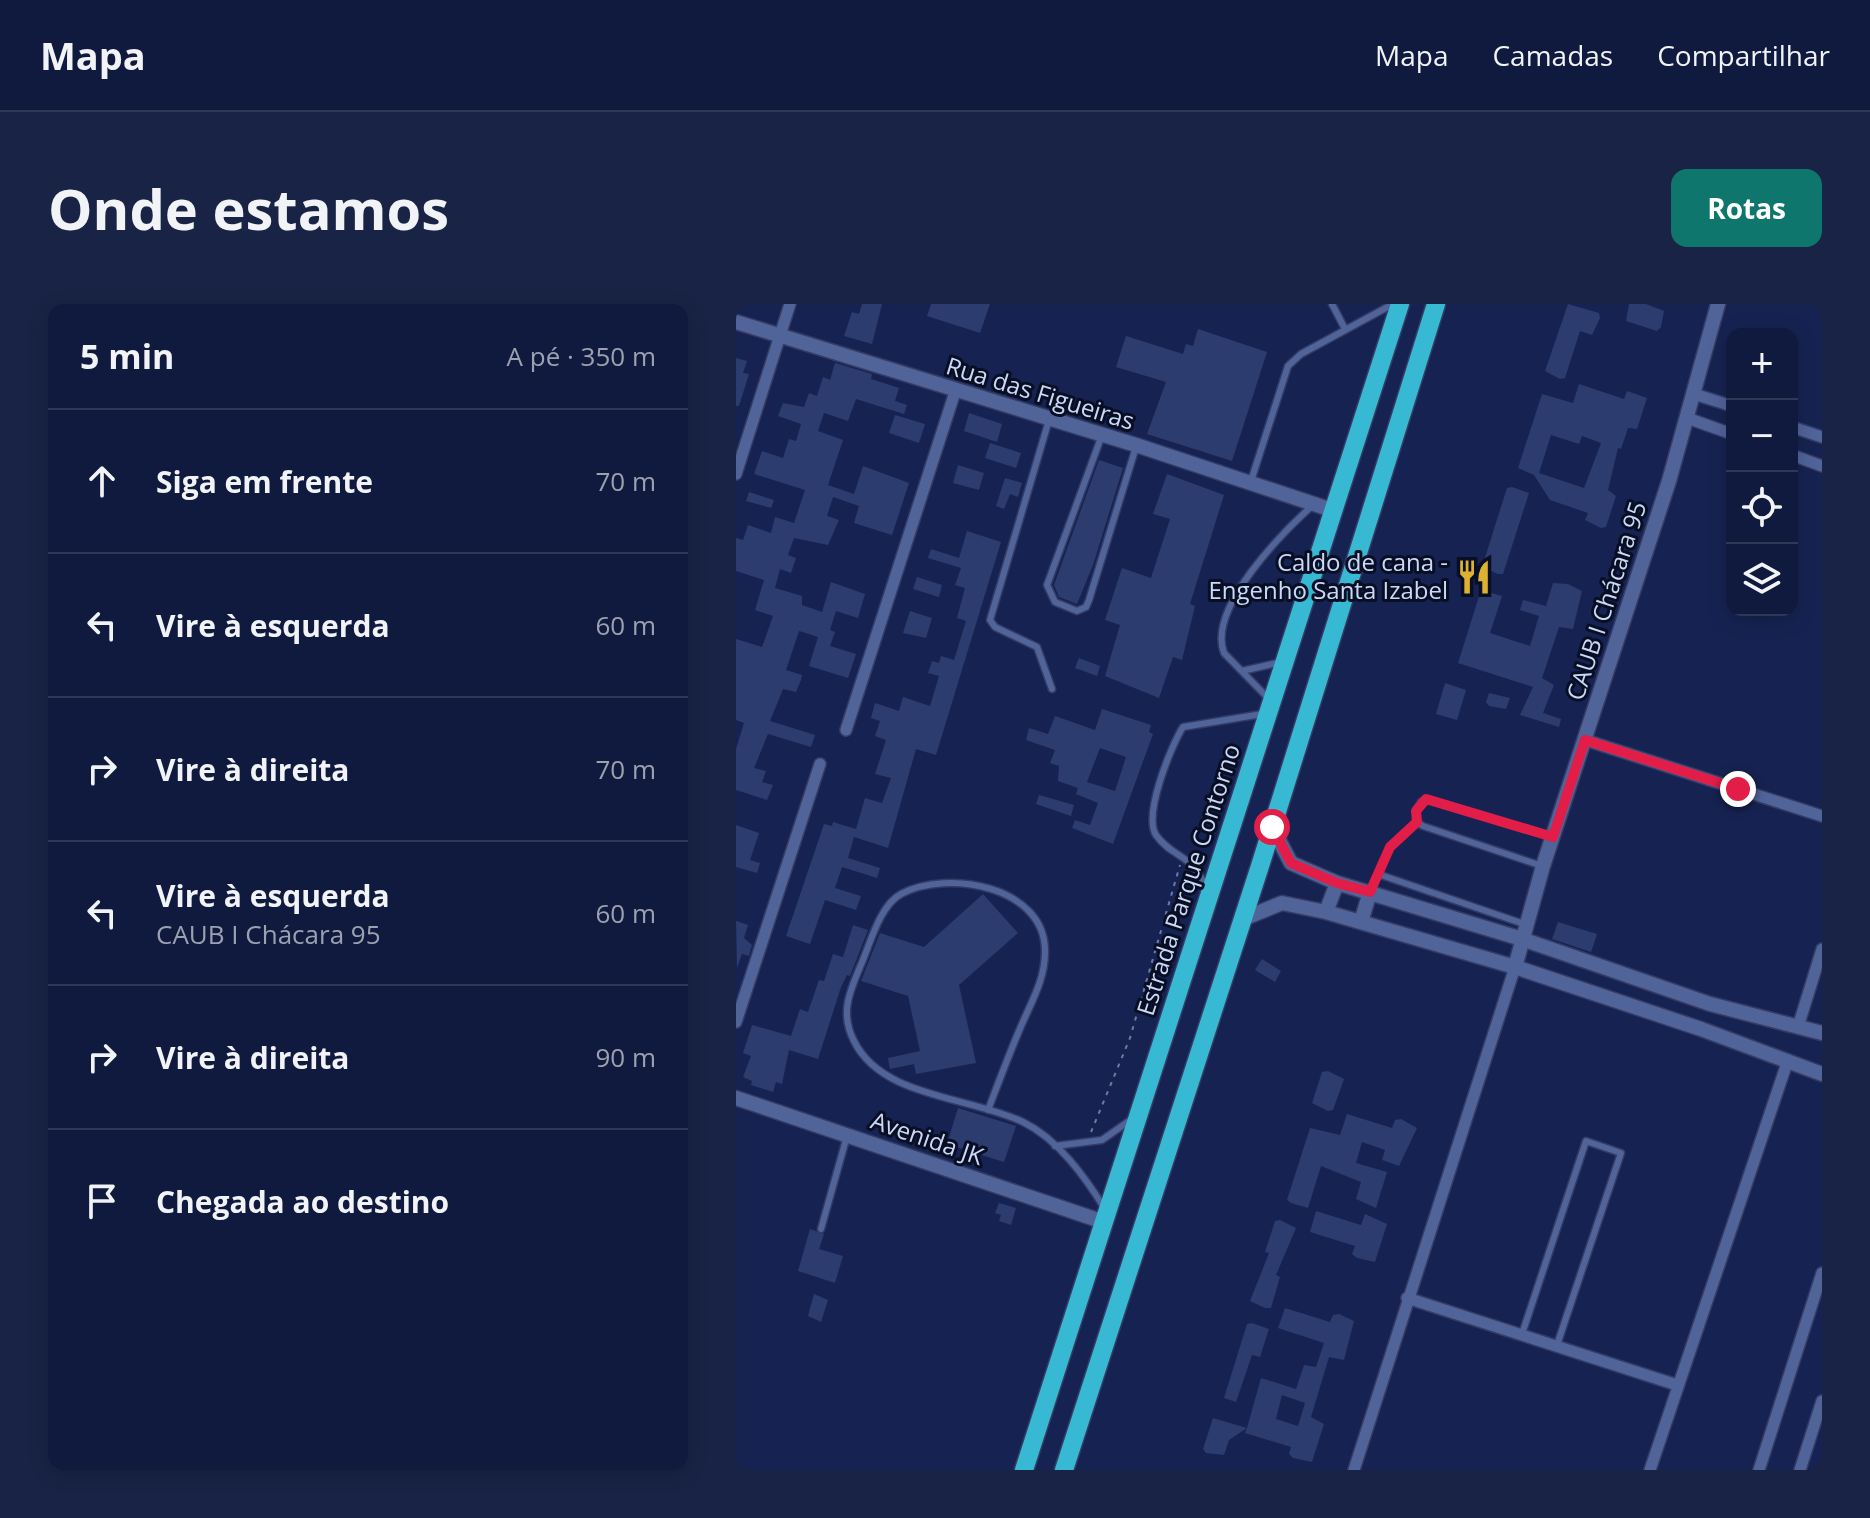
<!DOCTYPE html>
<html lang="pt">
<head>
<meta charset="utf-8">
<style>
	:root { --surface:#101a3e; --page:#192345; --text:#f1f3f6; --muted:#9ca1b0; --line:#303858; --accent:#0f766e }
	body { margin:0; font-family:"Open Sans",sans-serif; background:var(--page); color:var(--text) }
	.controls { position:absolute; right:24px; top:24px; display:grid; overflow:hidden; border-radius:16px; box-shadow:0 4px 20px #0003 }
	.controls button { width:72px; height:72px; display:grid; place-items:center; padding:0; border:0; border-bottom:2px solid var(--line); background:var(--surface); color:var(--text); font:40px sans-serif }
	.stop { position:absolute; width:24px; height:24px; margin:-18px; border:6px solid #e11d48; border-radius:50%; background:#fff }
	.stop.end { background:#e11d48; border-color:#fff; box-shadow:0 2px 8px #0008 }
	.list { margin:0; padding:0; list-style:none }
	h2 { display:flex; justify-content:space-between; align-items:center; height:104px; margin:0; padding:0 32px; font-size:34px }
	h2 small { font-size:26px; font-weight:400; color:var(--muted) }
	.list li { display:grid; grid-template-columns:52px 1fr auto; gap:24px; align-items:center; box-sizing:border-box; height:144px; padding:0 32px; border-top:2px solid var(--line) }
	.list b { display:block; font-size:30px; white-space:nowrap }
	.list p { margin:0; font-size:26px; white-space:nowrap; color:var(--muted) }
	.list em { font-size:26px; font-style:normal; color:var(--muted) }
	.icon { flex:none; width:44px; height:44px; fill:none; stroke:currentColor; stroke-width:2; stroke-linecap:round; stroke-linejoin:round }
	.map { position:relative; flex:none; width:1086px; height:1166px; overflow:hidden; border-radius:16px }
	header { display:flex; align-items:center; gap:48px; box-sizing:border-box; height:112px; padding:0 40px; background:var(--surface); border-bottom:2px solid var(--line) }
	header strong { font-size:38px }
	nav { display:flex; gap:44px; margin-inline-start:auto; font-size:28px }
	.intro { display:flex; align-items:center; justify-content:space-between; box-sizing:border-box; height:192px; padding:0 48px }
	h1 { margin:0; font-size:56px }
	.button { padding:20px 36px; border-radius:16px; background:var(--accent); color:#fff; font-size:28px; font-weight:700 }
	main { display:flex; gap:48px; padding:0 48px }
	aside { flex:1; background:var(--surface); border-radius:16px; box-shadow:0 4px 20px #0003 }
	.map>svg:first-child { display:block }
	.building { fill:#2c3c6e; fill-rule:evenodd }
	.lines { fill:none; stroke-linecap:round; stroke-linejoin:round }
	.service-casing { stroke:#343b64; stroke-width:9 }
	.minor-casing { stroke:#343b64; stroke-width:14 }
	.tertiary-casing { stroke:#343b64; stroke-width:17 }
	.trunk-casing { stroke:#343b64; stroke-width:21 }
	.path { stroke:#6e7ba1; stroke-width:2; stroke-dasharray:4 6; stroke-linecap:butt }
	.service { stroke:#51649a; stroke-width:6 }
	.minor { stroke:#51649a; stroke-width:11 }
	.tertiary { stroke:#51649a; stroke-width:14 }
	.trunk { stroke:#38b9d3; stroke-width:18 }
	.route { stroke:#e11d48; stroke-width:10 }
	.labels { text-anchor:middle; stroke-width:6; stroke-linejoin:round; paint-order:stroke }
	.street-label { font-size:24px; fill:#ccd8f6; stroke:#080f24 }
	.poi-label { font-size:24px; fill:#ccd8f6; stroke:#080f24; text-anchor:end }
</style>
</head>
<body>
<header>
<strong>Mapa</strong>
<nav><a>Mapa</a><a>Camadas</a><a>Compartilhar</a></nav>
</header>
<div class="intro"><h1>Onde estamos</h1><a class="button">Rotas</a></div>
<main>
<aside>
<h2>5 min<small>A pé · 350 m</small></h2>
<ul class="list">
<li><svg class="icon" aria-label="ahead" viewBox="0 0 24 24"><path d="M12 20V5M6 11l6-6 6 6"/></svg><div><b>Siga em frente</b></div><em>70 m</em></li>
<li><svg class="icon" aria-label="left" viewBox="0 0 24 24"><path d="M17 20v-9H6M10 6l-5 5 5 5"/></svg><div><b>Vire à esquerda</b></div><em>60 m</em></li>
<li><svg class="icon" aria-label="right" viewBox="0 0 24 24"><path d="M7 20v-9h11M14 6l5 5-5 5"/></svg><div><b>Vire à direita</b></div><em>70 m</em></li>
<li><svg class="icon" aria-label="left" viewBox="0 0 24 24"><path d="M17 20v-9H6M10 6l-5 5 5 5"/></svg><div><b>Vire à esquerda</b><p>CAUB I Chácara 95</p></div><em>60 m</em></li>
<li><svg class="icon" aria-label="right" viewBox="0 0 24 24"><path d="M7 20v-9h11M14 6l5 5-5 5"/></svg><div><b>Vire à direita</b></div><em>90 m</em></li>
<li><svg class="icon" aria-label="arrive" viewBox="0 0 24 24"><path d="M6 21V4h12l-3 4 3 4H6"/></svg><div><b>Chegada ao destino</b></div></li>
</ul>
</aside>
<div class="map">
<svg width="1086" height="1166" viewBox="0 0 1086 1166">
	<rect width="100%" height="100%" fill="#162352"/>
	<!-- building -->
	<path class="building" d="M126 0H146L136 40 108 32 116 8 123 10Z
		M195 0H254L244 29 191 12Z
		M832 0 863 9 864 14 856 31 844 27 829 74 824 75 809 67Z
		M893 0H910L928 7 925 23 921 27 890 17Z
		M462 25 531 48 496 157 411 130 430 78 380 63 390 32 447 50 450 40 457 42Z
		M0 54 11 57 7 69 13 70 3 102H0Z
		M99 59 136 70 135 75 163 84 159 97 171 101 168 110 120 95 112 117 88 109 82 127 107 136 92 181 118 190 127 162 173 179 156 231 118 219 123 202 97 193 91 212 103 216 92 241 58 234 52 251 60 254 55 269 44 265 39 284 66 292V301L86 308 95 278 129 290 122 314 100 307 94 326 99 328 94 342 120 350 112 374 73 362 82 333 63 327 50 366 66 371 65 376 60 388 47 385 34 417 79 431 75 443 32 430 18 464 30 467 26 478 37 481 31 496 0 486V445L8 419 0 416V335L26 343 37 312 19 306 28 276 0 267V234L7 236 12 221 35 229 39 213 58 219 69 186 18 170 26 147 47 154 53 135 60 137 65 120 42 112 47 99 68 103 73 89 81 92 87 73 94 76Z
		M843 80 888 95 891 87 911 94 901 125 892 124 885 145 882 144 872 186 880 192 870 223 865 224 849 216 852 209 814 196 798 171 782 164 806 90 837 99ZM815 131 843 140 846 132 865 139 848 184 803 169Z
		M233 109 266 120 261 138 228 127Z
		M159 111 189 120 183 139 153 129Z
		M254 139 285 149 280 164 249 154Z
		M363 156 387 164 357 261 341 300 323 293 318 281Z
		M222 161 248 169 243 186 217 179Z
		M431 170 488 191 454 300 459 302 446 356 437 353 423 394 369 372 384 321 369 316 386 264 415 274 434 215 417 210Z
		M269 174 286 179 282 193 274 190 268 205 260 202Z
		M776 183 793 189 767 270H762L746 263 771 184Z
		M13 188 38 196 35 204 10 197Z
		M231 227 265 238 200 451 180 445 152 544 118 533 112 554 144 564 141 574 106 563 99 584 125 592 120 606 89 596 74 640 50 632 88 520 96 522 97 518 120 525 129 494 146 499 155 474 139 470 150 436 139 432 144 417 135 414 139 399 163 407 167 393 194 402 203 372 192 369 196 357 203 359 205 352 218 356 230 317 221 314 229 284 219 281 225 264 192 254 195 245 223 254Z
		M181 273 206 281 203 293 177 285Z
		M817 279 832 280 846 287 837 325 823 323 806 374 818 381 807 409 825 415 823 423 784 411 797 383 722 359 745 286 766 292 754 329 794 342 803 312 784 306 787 296 810 302Z
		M174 307 196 314 190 334 167 329Z
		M343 354 364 362 361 372 339 364Z
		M709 379 730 386 721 416 700 410Z
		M753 389 774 394 770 405 753 402 750 398Z
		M366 405 415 421 413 428 417 430 377 540 336 524 339 516 354 521 362 499 340 490 342 484 322 477 323 462 314 459 319 446 290 436 293 424 312 430 319 412 359 426ZM364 444 390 453 379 487 351 478Z
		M303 491 338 501 335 512 300 500Z
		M0 521 23 529 14 556 24 559 21 569 0 563Z
		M247 590 282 629 223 681 240 759 180 770 178 760 154 765 152 754 184 747 172 692 125 677 144 629 188 643Z
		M0 617 12 621 8 634 16 641 13 652 6 650 1 664Z
		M822 618 861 630 855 648 816 635Z
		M117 621 132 626 114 672 111 671 105 683 82 755 53 746 46 780 40 778 37 788 15 781 16 777 7 773 15 752 7 749 16 721 55 732 64 705 72 708 83 676 88 677 97 650 107 653Z
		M526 655 545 667 539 678 519 666Z
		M592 767 608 775 597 806 592 807 576 799 586 768Z
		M222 804 280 822 268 858 211 840Z
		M611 810 656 824 659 816 665 815 681 824 663 862 646 856 649 846 626 838 620 859 651 868 640 904 620 895 625 878 585 862 572 904 555 899 551 896 574 824 604 831Z
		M263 899 280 904 275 921 263 917 265 911 259 909Z
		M580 907 625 921 629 910 651 920 639 958 621 954 616 950 619 942 574 928Z
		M544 916 560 924 540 971 544 973 535 1004H529L514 997 533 949 529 948 539 917Z
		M74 925 88 930 83 945 107 952 99 979 62 967Z
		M78 990 92 996 85 1018 72 1012Z
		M549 1004 594 1018 597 1011 603 1010 618 1017 608 1056 593 1053 575 1113 588 1120 576 1158 557 1154 553 1150 555 1143 509 1129 511 1124 493 1136 488 1151 470 1149 467 1145 477 1114 511 1124 525 1074 560 1085 568 1061 580 1063 588 1039 542 1024ZM546 1091 569 1099 562 1122 540 1115Z
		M516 1019 533 1025 524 1053 516 1051 500 1098 488 1094 511 1020Z"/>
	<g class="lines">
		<!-- service casing -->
		<g class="service-casing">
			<path id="service" d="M596 0 609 25
				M313 116 254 316 259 323 301 343 316 385
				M366 131 311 281 319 298 341 307 350 303 353 296 400 143
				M515 177 552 62 565 50 657 0
				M506 367 545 358
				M533 395 488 349C471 304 547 228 577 201
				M806 562 687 522 681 518 680 507 685 498 695 496 817 533
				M642 570 791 621
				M471 586C456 548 437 555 420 531 407 511 435 442 447 423L526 410
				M634 588 654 543 681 518
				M252 806C262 780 272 753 283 727 294 700 309 677 309 648 310 582 211 565 165 590 143 602 134 641 124 663 113 689 104 710 118 737 146 794 233 792 287 818 322 835 349 873 369 905
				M319 842 366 836 396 815
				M85 925 111 832
				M786 1030 850 837 885 849 821 1041"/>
		</g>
		<!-- minor casing -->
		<g class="minor-casing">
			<path id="minor" d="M958 90 996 102
				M951 114 996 130
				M1056 123 1086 133
				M1056 151 1086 162
				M0 170 54 0
				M110 426 219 88
				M849 436 1086 512
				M0 718 84 460
				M1062 723 1086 645
				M671 994 941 1081
				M618 1166 779 663
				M914 1166 1052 756
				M1023 1166 1086 969
				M1064 1166 1086 1097"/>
		</g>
		<!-- tertiary casing -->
		<g class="tertiary-casing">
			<path id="tertiary" d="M0 18 400 141 596 206
				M536 523 555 559 601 579 786 635 974 700 1086 729
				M590 608 601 579
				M507 615 546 599 590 608 779 663 965 725 1086 770
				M625 618 634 588
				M779 663 807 562 933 177 982 0
				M0 794 368 918"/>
		</g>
		<!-- trunk casing -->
		<g class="trunk-casing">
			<path id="trunk" d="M288 1166 664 0
				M328 1166 524 562 700 0"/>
		</g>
		<!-- path -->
		<path class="path" d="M355 828 394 734 444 561"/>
		<!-- service -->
		<use href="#service" class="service"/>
		<!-- minor -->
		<use href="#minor" class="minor"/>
		<!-- tertiary -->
		<use href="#tertiary" class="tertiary"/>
		<!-- trunk -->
		<use href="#trunk" class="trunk"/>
	</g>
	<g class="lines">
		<!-- route -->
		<path class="route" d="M536 523 555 559 601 579 634 588 654 543 681 518 680 507 690 495 817 533 849 436 1002 485"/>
	</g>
	<!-- icons -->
	<defs>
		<g id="restaurant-bare" transform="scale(2.76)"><path d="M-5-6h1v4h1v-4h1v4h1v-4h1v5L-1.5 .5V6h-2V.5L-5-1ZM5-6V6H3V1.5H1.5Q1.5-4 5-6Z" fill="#deb133" stroke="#080f24" stroke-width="2.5" paint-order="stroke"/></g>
	</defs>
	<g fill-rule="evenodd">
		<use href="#restaurant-bare" x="738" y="273"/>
	</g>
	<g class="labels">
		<!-- street labels -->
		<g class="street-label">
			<text transform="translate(304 90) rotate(17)" y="8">Rua das Figueiras</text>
			<text transform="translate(871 297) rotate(-72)" y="8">CAUB I Chácara 95</text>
			<text transform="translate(453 576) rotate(-72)" y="8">Estrada Parque Contorno</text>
			<text transform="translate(191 835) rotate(19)" y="8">Avenida JK</text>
		</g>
		<!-- poi labels -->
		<g class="poi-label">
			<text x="712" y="267">Caldo de cana -<tspan x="712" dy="28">Engenho Santa Izabel</tspan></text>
		</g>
	</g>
</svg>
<div class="controls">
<button>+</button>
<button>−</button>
<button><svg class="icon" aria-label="locate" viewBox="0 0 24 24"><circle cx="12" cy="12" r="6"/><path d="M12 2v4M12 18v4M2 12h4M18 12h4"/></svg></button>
<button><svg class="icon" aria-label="layers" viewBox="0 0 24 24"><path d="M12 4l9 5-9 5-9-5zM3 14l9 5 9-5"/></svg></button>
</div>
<div class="stop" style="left:536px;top:523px"></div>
<div class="stop end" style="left:1002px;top:485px"></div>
</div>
</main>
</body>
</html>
